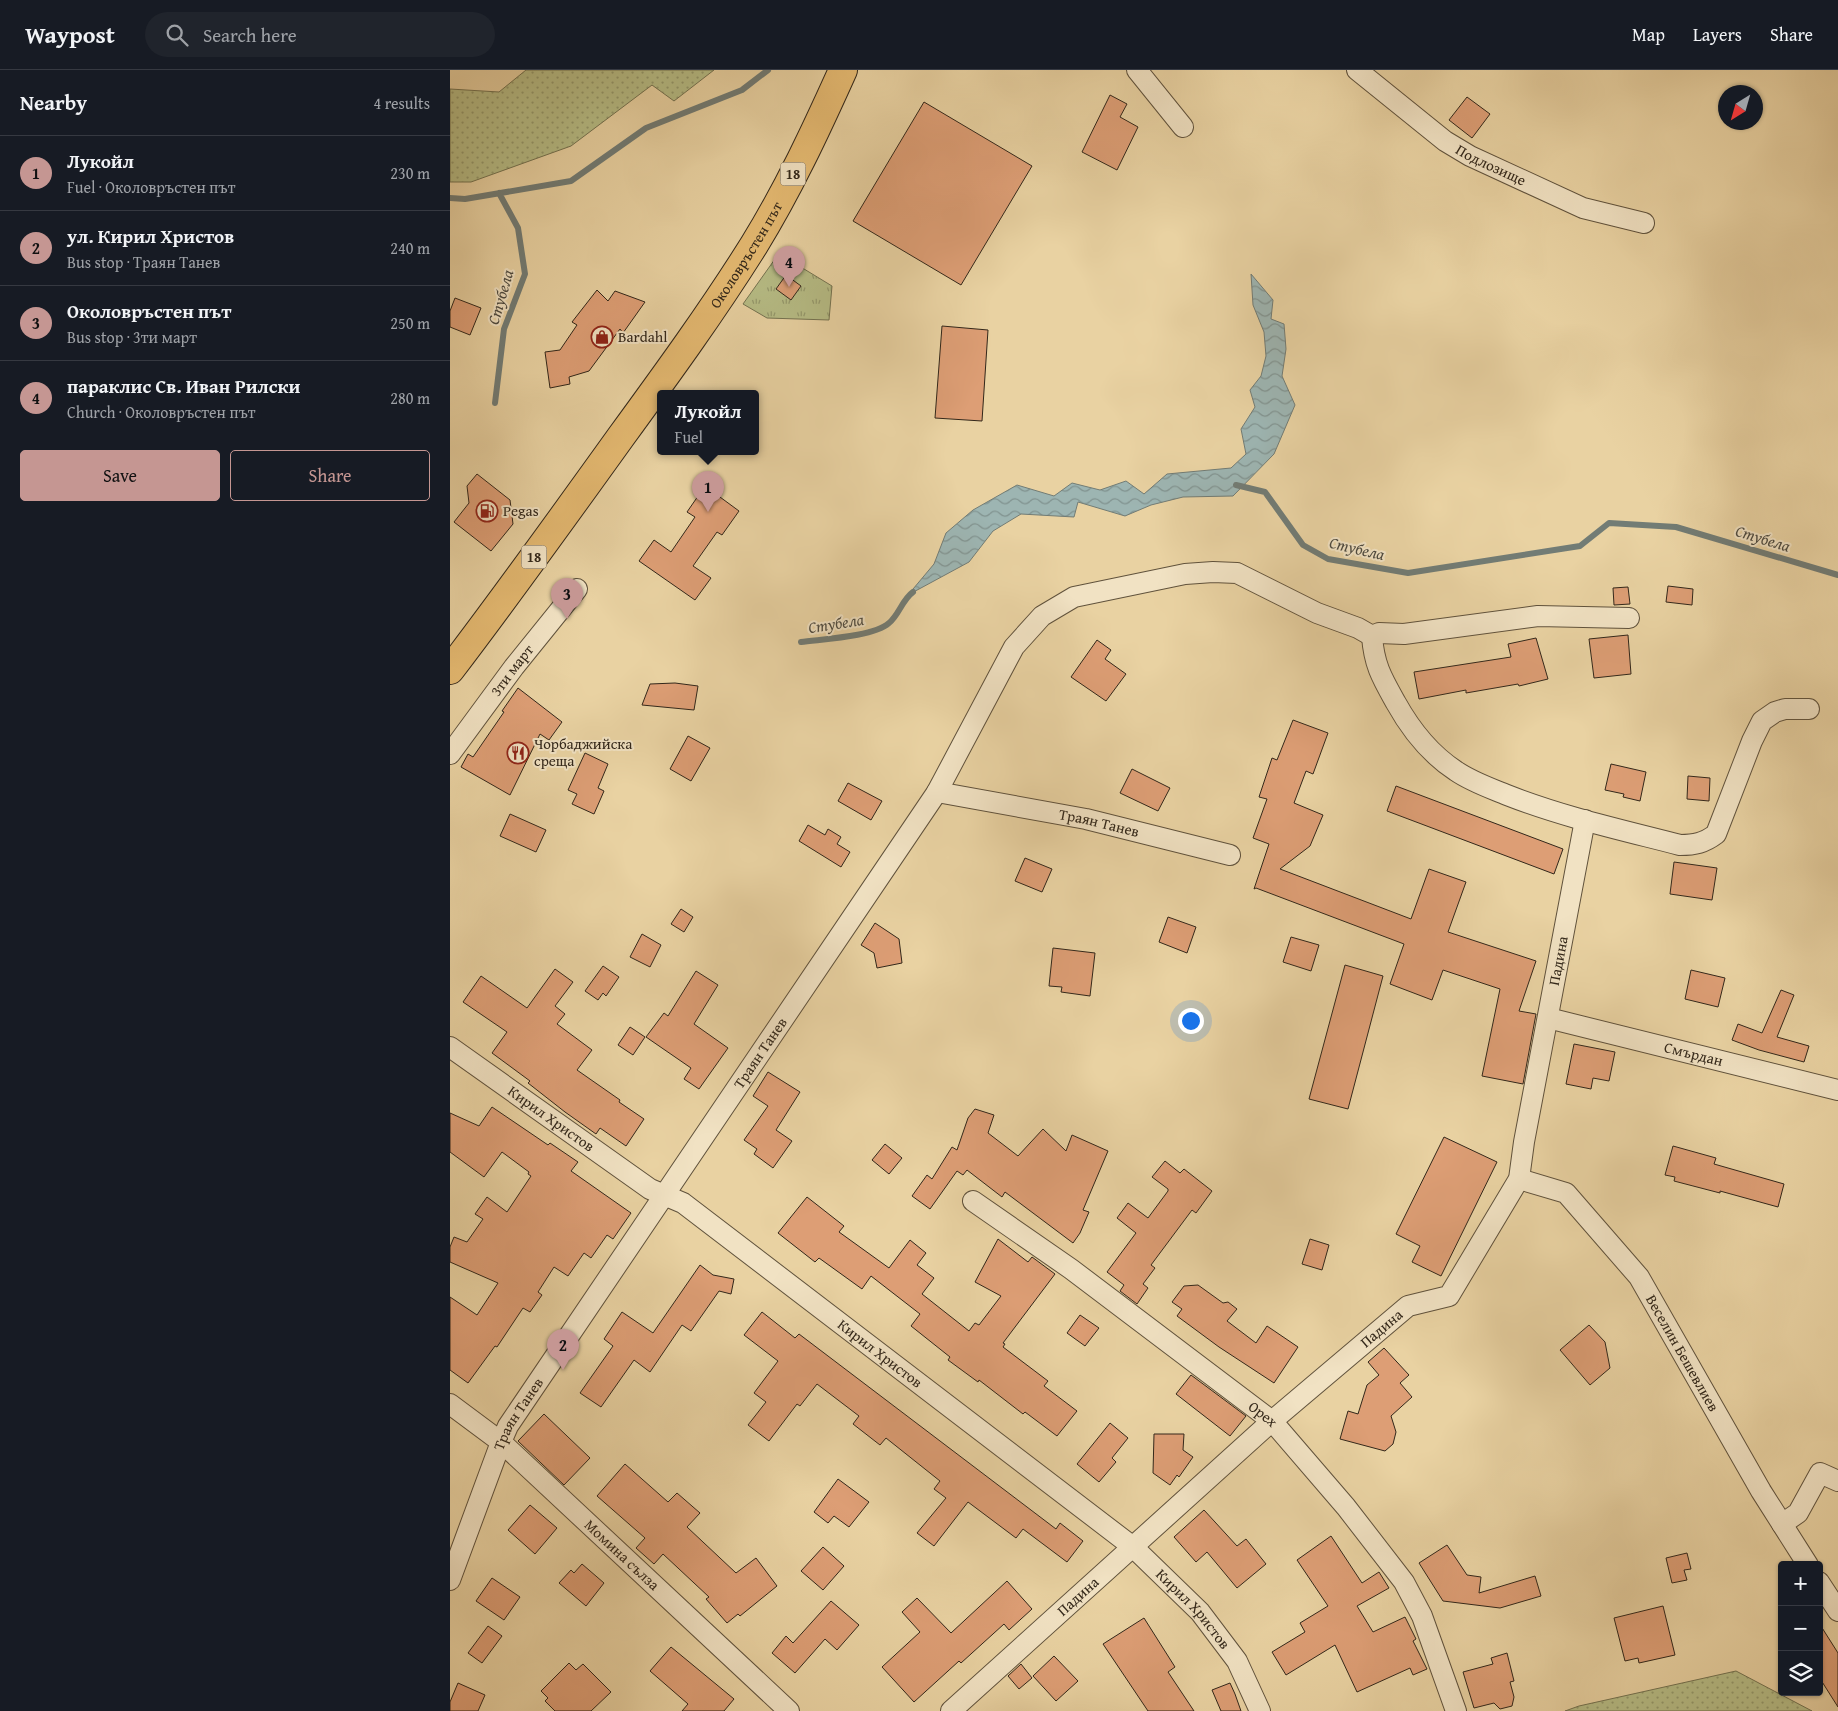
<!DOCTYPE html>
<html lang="en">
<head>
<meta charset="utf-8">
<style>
	:root { --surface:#171b24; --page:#20242c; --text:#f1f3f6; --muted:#9ea1a6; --line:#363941; --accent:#c59692 }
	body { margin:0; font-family:"Gentium Book Plus",serif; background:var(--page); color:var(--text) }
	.controls { position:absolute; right:15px; bottom:15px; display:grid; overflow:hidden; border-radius:5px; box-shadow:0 1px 4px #0004 }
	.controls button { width:45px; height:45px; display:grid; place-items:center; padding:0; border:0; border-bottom:1px solid var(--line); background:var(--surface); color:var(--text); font:25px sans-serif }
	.compass { position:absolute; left:1268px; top:15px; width:45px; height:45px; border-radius:50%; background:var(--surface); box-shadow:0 1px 4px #0004; rotate:217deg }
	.you { position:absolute; left:740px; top:950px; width:18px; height:18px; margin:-12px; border:4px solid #fff; border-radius:50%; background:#1a73e8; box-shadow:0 0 0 8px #1a73e833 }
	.badge { display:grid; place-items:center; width:32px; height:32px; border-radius:50%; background:var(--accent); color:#111; font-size:16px; font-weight:700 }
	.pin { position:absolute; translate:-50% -41px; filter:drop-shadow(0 1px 2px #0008) }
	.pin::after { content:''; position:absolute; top:26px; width:18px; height:15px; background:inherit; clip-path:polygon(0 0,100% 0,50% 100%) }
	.popup { position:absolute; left:207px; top:320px; width:102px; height:65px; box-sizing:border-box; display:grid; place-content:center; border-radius:5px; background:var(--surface); filter:drop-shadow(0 1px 4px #0005); font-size:16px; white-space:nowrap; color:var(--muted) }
	.popup b { font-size:19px; color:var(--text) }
	.popup::after { content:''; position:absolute; left:50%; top:100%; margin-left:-10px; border:10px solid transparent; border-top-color:var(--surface) }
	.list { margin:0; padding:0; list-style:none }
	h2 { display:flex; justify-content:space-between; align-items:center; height:65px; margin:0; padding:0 20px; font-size:21px }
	h2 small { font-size:16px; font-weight:400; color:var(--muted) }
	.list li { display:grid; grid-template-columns:32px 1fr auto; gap:15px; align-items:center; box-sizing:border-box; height:75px; padding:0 20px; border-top:1px solid var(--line) }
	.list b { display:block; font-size:19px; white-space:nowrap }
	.list p { margin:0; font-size:16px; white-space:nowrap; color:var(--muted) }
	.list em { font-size:16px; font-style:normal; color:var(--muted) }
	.actions { display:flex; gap:10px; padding:15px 20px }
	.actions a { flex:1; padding:11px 0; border:1px solid var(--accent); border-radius:5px; text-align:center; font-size:18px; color:var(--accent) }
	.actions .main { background:var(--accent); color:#111 }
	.icon { flex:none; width:28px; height:28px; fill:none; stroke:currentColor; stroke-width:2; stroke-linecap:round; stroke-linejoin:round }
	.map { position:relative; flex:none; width:1388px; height:1641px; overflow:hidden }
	header { display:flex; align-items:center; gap:30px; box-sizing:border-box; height:70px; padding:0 25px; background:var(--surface); border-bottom:1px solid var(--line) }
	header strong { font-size:24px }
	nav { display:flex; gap:28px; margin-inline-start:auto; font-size:18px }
	.search { width:350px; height:45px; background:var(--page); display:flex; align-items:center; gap:12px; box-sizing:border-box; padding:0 18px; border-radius:28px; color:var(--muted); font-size:19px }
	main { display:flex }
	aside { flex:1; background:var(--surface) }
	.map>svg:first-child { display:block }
	.grass { fill:url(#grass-dots); stroke:#747250 }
	.park { fill:url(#park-tufts); stroke:#747250 }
	.water { fill:url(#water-waves); stroke:#727c75 }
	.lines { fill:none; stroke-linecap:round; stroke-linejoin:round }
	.stream { stroke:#727c75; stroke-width:6 }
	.building { fill:#dd9e75; stroke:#32271a }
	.street-casing { stroke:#60523c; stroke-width:22 }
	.highway-casing { stroke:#32271a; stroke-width:30 }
	.street { stroke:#f1e2c3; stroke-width:20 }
	.highway { stroke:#e4b971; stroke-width:28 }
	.labels { text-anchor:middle; stroke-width:4; stroke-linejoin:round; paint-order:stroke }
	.shield { fill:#f1e2c3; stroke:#6b5f4d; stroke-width:1 }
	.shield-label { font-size:14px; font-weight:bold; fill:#32271a }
	.street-label { font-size:15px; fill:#32271a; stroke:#f1e2c3 }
	.poi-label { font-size:15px; fill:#32271a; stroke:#f1e2c3; text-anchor:start }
	.water-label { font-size:16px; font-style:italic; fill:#4d4a40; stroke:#f1e2c3 }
</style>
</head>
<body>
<header>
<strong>Waypost</strong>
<div class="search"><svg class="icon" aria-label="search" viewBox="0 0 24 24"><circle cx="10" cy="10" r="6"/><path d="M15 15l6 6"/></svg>Search here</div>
<nav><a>Map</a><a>Layers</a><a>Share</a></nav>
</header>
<main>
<aside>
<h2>Nearby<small>4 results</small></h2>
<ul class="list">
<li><span class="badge">1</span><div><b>Лукойл</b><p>Fuel · Околовръстен път</p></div><em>230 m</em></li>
<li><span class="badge">2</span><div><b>ул. Кирил Христов</b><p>Bus stop · Траян Танев</p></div><em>240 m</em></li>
<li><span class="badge">3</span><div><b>Околовръстен път</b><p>Bus stop · 3ти март</p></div><em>250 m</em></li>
<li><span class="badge">4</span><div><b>параклис Св. Иван Рилски</b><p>Church · Околовръстен път</p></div><em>280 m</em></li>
</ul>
<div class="actions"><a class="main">Save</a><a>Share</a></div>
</aside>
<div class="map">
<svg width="1388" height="1641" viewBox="0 0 1388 1641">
	<defs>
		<pattern id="grass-dots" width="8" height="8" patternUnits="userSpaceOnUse" patternTransform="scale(1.25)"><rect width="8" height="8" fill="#b6bc85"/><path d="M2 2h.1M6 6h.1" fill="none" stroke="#95996c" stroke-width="1.8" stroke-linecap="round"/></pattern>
		<pattern id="park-tufts" width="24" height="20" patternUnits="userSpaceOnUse" patternTransform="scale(1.25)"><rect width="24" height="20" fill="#b6bc85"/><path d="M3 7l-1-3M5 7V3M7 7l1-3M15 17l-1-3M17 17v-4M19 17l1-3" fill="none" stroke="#95996c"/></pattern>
		<pattern id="water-waves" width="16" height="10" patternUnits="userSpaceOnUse" patternTransform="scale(1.25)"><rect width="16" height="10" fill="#9db5b2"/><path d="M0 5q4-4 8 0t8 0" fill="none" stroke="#819390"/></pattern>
	</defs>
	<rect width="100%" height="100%" fill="#e9d2a2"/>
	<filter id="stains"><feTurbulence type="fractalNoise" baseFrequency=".004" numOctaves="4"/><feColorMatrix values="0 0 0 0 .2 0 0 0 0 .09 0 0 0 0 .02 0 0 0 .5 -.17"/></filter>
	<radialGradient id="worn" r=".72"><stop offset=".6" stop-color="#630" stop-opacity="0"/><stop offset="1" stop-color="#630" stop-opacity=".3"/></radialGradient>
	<!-- grass -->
	<path class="grass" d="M76 0H264L224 31 202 15 121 76 21 112H0V19L49 22Z
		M1286 1601 1362 1641H1115L1129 1636Z"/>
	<!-- park -->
	<path class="park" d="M336 188 382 216 379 250 317 248 293 234 325 189Z"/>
	<!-- water -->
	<path class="water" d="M801 204 823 230 821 249 834 254 836 279 832 306 845 335 824 384 783 426 733 427 701 435 675 446 628 432 624 447 571 444 543 461 519 492 458 525 484 494 496 463 523 440 567 415 604 426 622 413 650 420 676 411 694 424 717 404 781 398 796 384 791 359 805 337 800 320 811 306 816 286 814 262 803 235Z"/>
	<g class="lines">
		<!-- stream -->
		<path class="stream" d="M0 128 15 129 121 111 196 58 292 20 318 0
			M45 333 54 259 75 204 68 158 49 123
			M786 415 815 422 853 475 878 489 958 503 1130 476 1159 453 1226 457 1388 505
			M351 572C372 569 423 567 439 553 449 545 452 530 463 522"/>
	</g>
	<!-- building -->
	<path class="building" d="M660 25 677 34 670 47 688 57 667 100 632 82Z
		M1017 27 1040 44 1022 68 999 50Z
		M474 32 582 96 511 215 403 151Z
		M336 205 351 216 341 230 326 219Z
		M147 220 158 231 165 221 195 232 173 263 170 259 139 301 119 307 120 314 100 318 95 282 110 280 127 255 122 252Z
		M5 228 31 238 20 265 0 257V241Z
		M492 256 538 260 532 351 485 348Z
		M27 404 60 430 63 454 41 481 4 452 19 433 17 416Z
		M255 416 289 441 272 465 267 462 243 496 261 508 245 530 189 491 204 470 221 482 245 447 237 442Z
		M1218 516 1243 519 1242 535 1216 532Z
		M1178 517 1180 534 1164 535 1163 518Z
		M1178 565 1181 604 1144 608 1139 569Z
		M1086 568 1098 609 1069 616 1068 614 1016 623V620L969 629 964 602 1061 587 1058 574Z
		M647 570 661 580 655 589 676 604 656 631 621 607Z
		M225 613 248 616 244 640 192 635 200 614Z
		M68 618 112 652 99 670 90 664 60 725 11 697 18 684 23 687 54 642 52 641Z
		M843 650 878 663 863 704 856 701 844 733 873 745 860 776 830 799 961 849 979 799 1016 812 998 862 1086 891 1069 941 1086 944 1073 1014 1032 1006 1050 919 993 900 982 930 940 914 954 874 806 818 804 819 819 774 803 768 817 729 809 727 822 688 827 690Z
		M238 666 260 678 241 711 220 699Z
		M135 683 158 694 148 718 154 721 144 744 122 734 127 724 118 720Z
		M1161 694 1196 702 1190 731 1173 727 1174 724 1155 720Z
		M682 699 720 718 708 741 670 723Z
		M1238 706 1260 708 1259 731 1237 729Z
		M398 713 432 731 421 750 388 731Z
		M946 716 1113 779 1104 804 937 741Z
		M60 744 96 760 86 782 50 766Z
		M358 755 375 765 378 759 391 767 387 774 400 782 391 797 349 771Z
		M575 788 602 799 592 822 565 811Z
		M1224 792 1267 798 1262 830 1220 824Z
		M231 839 243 847 234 862 221 854Z
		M718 847 746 857 737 883 709 872Z
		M425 853 449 869 452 893 427 898 424 883 411 875Z
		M192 864 211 875 200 897 180 887Z
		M841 867 869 875 861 901 833 892Z
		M603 878 645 883 640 926 611 922 612 917 599 916Z
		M895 895 933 906 898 1039 859 1029Z
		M153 896 169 907 156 926 153 923 148 930 135 921Z
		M105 899 123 912 105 936 115 944 107 954 142 980 127 1000 170 1030 169 1032 194 1049 176 1076 150 1058 146 1064 115 1042 78 1013 80 1011 42 983 57 962 13 932 31 906 77 938Z
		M1241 900 1275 908 1268 937 1235 929Z
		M246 901 268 915 244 954 278 978 249 1019 234 1009 241 998 196 967 214 943 218 946Z
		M1331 920 1344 925 1327 967 1359 976 1354 992 1309 980 1282 970 1288 954 1312 963Z
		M180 957 195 967 183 985 168 975Z
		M1124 974 1165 982 1159 1011 1143 1008 1141 1019 1116 1014Z
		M318 1002 350 1022 326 1060 342 1071 323 1098 304 1084 307 1079 294 1070 318 1036 303 1026Z
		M42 1037 98 1075 100 1073 128 1092 121 1101 181 1143 163 1169 157 1165 141 1188 134 1183 118 1206 104 1197 88 1222 92 1225 80 1242 73 1238 47 1277 45 1276 18 1313 0 1300V1227L27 1245 48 1213 0 1192V1177L4 1167 17 1172 33 1149 25 1144 37 1127 57 1142 81 1106 78 1104 79 1102 52 1082 34 1107 0 1082V1043L29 1056Z
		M525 1039 544 1045 538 1063 568 1086 593 1059 616 1081 622 1065 658 1081 633 1140 639 1142 630 1163 623 1173 555 1122 552 1127 517 1100 513 1105 507 1101 480 1139 462 1126 477 1105 482 1109 502 1077 507 1080 518 1048Z
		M994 1067 1047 1092 991 1206 962 1192 970 1176 946 1164Z
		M435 1074 452 1088 439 1104 422 1090Z
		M1223 1076 1266 1088 1264 1094 1334 1114 1328 1137 1270 1121V1123L1224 1111 1225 1107 1215 1105Z
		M715 1091 730 1103 734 1099 762 1121 746 1143 742 1140 701 1195 705 1198 693 1214 698 1218 687 1234 670 1221 674 1215 657 1202 686 1163 667 1148 678 1133 698 1148 718 1121V1119L702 1107Z
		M357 1127 394 1156 389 1162 439 1198 460 1170 476 1183 467 1195 484 1208 472 1224 519 1261 525 1253 529 1255 551 1226 525 1212 548 1169 578 1192 582 1187 605 1204 553 1273 555 1274 553 1277 598 1311 594 1316 627 1341 607 1366 575 1342 573 1344 529 1310 528 1312 498 1290 500 1287 461 1256 470 1244 421 1206 412 1219 369 1188 365 1192 328 1163Z
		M860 1169 879 1175 872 1200 852 1194Z
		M250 1195 263 1205 284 1209 281 1224 269 1221 241 1261 232 1255 200 1302 184 1290 151 1337 130 1323 163 1276 154 1269 172 1242 203 1263Z
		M748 1215 773 1233 778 1232 787 1239 777 1251 806 1273 817 1256 848 1277 824 1313 769 1277 727 1246 732 1239 722 1232 734 1216Z
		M312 1242 345 1268 349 1264 606 1459 610 1453 633 1471 617 1492 573 1459 566 1468 518 1432 484 1476 467 1463 496 1428 484 1419 490 1411 436 1368 430 1375 403 1354 409 1346 367 1314 350 1336 347 1334 319 1371 298 1355 316 1332 304 1323 328 1291 294 1265Z
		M630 1245 649 1258 635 1276 617 1263Z
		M1139 1255 1155 1272 1160 1298 1140 1315 1110 1280Z
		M934 1278 959 1305 950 1313 962 1327 941 1346 946 1362 943 1374 935 1381 890 1369 898 1341 908 1344 917 1315 929 1305 918 1292Z
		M741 1305 796 1346 780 1366 726 1324Z
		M94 1344 140 1388 114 1415 68 1371Z
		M660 1353 678 1368 662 1388 666 1392 649 1412 627 1394Z
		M704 1364H734L733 1380 743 1387 729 1407 727 1405 720 1415 703 1403Z
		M175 1394 218 1432 227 1423 250 1443 237 1457 286 1503 306 1488 327 1516 290 1546 288 1544 277 1553 256 1529 259 1527 213 1484 204 1494 186 1478 195 1468 147 1426Z
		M388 1409 419 1432 399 1457 384 1446 378 1453 364 1442Z
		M80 1435 107 1458 85 1484 58 1460Z
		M754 1440 787 1476 796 1469 816 1494 787 1518 757 1482 746 1492 724 1467Z
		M881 1466 912 1513 929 1502 939 1518 907 1536 923 1562 955 1547 966 1569 963 1571 977 1599 963 1605 960 1598 907 1622 885 1575 836 1605 822 1582 855 1562 850 1553 878 1536 847 1490Z
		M997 1475 1017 1505 1031 1507 1029 1523 1085 1506 1091 1526 1050 1538 993 1531 969 1493Z
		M373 1477 394 1496 373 1520 351 1501Z
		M1237 1483 1241 1499 1234 1500 1237 1510 1222 1513 1216 1488Z
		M132 1494 154 1513 136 1536 109 1513 121 1500 124 1503Z
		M42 1508 70 1527 54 1550 26 1531Z
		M557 1511 582 1539 559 1560 554 1554 511 1593 509 1591 464 1632 432 1597 470 1562 452 1542 467 1528 501 1563Z
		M381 1531 409 1555 387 1580 375 1569 345 1603 322 1583 336 1566 343 1573Z
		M1213 1536 1225 1585 1189 1593 1188 1588 1175 1591 1164 1548Z
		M694 1548 725 1597 718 1602 744 1641H698L653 1574Z
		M1369 1553 1388 1583V1637L1369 1607Z
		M38 1556 52 1566 32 1593 18 1583Z
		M221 1577 284 1629 274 1641H232L238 1634 200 1601Z
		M1057 1583 1064 1611 1060 1612 1064 1627 1062 1636 1050 1639 1044 1633 1024 1638 1013 1602 1043 1594 1041 1588Z
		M604 1586 628 1611 606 1631 583 1606Z
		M119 1593 126 1600 133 1594 161 1622 141 1641H105L95 1631 98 1628 91 1621Z
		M571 1594 582 1608 569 1619 558 1606Z
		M8 1613 35 1625 28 1641H0V1632Z
		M780 1613 785 1624 791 1641H771L762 1620Z"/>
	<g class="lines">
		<!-- street casing -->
		<g class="street-casing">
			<g id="street">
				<path d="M687 0 733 57"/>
				<path id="s1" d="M907 0 995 71 1020 86 1133 138 1194 153"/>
				<path d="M922 566C924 595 932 608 946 633 961 660 980 684 1006 701 1022 712 1040 718 1057 725 1113 747 1172 760 1230 775 1245 775 1254 773 1266 764L1302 671 1312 651 1325 642 1335 639H1359"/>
				<path d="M922 566 929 563 954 564 1088 546 1179 548"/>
				<path id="s2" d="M0 684 64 597 127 519"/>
				<path id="s3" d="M487 722 636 749 780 785"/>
				<path id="s4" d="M1098 948 1388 1020"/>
				<path id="s5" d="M0 977 200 1119 233 1133 683 1477 750 1542 787 1591 810 1641"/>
				<path id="s6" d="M1069 1109 1116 1123 1189 1207 1311 1421 1358 1495"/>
				<path id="s7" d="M523 1131 621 1199 822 1351 896 1437 954 1512 972 1546 1006 1641"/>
				<path id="s8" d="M0 1334 51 1372 339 1641"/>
				<path d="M1332 1454 1348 1443 1370 1403 1388 1411"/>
				<path id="s9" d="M0 1510 51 1372 58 1356 487 722 564 577 592 546 624 527 735 504 763 502 787 503 867 543 908 558 922 566"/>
				<path d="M1369 1512 1388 1541"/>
				<path id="s10" d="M501 1641 822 1351 958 1236 999 1226 1069 1109 1074 1072 1135 750"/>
			</g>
		</g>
		<!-- highway casing -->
		<g class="highway-casing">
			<g id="highway">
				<path id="s11" d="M0 600C58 524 114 446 170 368 216 305 262 242 304 175 338 120 366 60 393 0"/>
			</g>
		</g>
		<!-- street -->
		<use href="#street" class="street"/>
		<!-- highway -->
		<use href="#highway" class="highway"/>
	</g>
	<!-- icons -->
	<defs>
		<g id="shop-ring" transform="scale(1.125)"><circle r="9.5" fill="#f1e2c3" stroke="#8f2418" stroke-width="1.5"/><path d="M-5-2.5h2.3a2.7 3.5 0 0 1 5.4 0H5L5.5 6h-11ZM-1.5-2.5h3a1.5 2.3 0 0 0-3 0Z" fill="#8f2418"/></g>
		<g id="fuel-ring" transform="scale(1.125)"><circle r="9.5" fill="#f1e2c3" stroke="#8f2418" stroke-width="1.5"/><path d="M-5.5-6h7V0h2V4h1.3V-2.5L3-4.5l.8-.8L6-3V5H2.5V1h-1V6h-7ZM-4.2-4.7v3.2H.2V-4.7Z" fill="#8f2418"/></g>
		<g id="restaurant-ring" transform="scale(1.125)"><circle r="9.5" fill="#f1e2c3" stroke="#8f2418" stroke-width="1.5"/><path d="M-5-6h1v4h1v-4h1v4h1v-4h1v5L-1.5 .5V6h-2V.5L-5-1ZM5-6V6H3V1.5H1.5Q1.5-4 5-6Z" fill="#8f2418"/></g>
	</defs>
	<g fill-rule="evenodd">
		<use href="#shop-ring" x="152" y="267"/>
		<use href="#fuel-ring" x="37" y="441"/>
		<use href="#restaurant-ring" x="68" y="683"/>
	</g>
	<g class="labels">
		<!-- shield labels -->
		<g class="shield">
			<rect x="330.5" y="92.5" width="25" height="23" rx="4"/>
			<rect x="71.5" y="475.5" width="25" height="23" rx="4"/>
		</g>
		<g class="shield-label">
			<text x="343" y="109">18</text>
			<text x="84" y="492">18</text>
		</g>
		<!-- street labels -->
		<g class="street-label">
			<text dy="5" stroke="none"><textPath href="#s1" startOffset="165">Подлозище</textPath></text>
			<text dy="5" stroke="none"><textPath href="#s11" startOffset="510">Околовръстен път</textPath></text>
			<text dy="5" stroke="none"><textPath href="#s2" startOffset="104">3ти март</textPath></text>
			<text dy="5" stroke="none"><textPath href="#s3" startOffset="165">Траян Танев</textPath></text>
			<text dy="5" stroke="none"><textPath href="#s10" startOffset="1011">Падина</textPath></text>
			<text dy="5" stroke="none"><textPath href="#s9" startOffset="615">Траян Танев</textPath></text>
			<text dy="5" stroke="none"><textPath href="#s4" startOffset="150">Смърдан</textPath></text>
			<text dy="5" stroke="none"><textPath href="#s5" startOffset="124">Кирил Христов</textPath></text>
			<text dy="5" stroke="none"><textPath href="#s10" startOffset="576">Падина</textPath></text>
			<text dy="5" stroke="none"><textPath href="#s6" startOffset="248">Веселин Бешевлиев</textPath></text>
			<text dy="5" stroke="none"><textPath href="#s5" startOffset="529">Кирил Христов</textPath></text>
			<text dy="5" stroke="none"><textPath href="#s9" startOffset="180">Траян Танев</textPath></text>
			<text dy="5" stroke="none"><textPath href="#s7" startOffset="360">Орех</textPath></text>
			<text dy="5" stroke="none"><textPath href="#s8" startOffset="229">Момина сълза</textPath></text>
			<text dy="5" stroke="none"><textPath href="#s10" startOffset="171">Падина</textPath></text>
			<text dy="5" stroke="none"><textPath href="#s5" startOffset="934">Кирил Христов</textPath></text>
		</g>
		<!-- poi labels -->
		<g class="poi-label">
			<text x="168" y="272">Bardahl</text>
			<text x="53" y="446">Pegas</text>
			<text x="84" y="679">Чорбаджийска<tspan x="84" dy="17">среща</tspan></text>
		</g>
		<!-- water labels -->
		<g class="water-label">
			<text transform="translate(50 227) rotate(-74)" y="6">Стубела</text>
			<text transform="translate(1313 468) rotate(17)" y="6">Стубела</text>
			<text transform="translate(907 478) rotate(13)" y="6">Стубела</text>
			<text transform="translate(386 553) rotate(-9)" y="6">Стубела</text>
		</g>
	</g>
	<rect width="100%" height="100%" filter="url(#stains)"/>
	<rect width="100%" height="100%" fill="url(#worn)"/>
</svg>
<div class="controls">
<button>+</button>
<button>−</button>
<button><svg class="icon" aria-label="layers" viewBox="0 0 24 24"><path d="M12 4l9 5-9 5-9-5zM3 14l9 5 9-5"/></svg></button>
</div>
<svg class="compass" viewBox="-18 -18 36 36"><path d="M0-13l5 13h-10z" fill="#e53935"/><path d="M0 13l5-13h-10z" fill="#9ea1a6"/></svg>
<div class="you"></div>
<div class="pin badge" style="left:258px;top:442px">1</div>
<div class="popup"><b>Лукойл</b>Fuel</div>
<div class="pin badge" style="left:113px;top:1300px">2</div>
<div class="pin badge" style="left:117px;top:549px">3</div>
<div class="pin badge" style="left:339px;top:217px">4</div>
</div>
</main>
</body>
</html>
